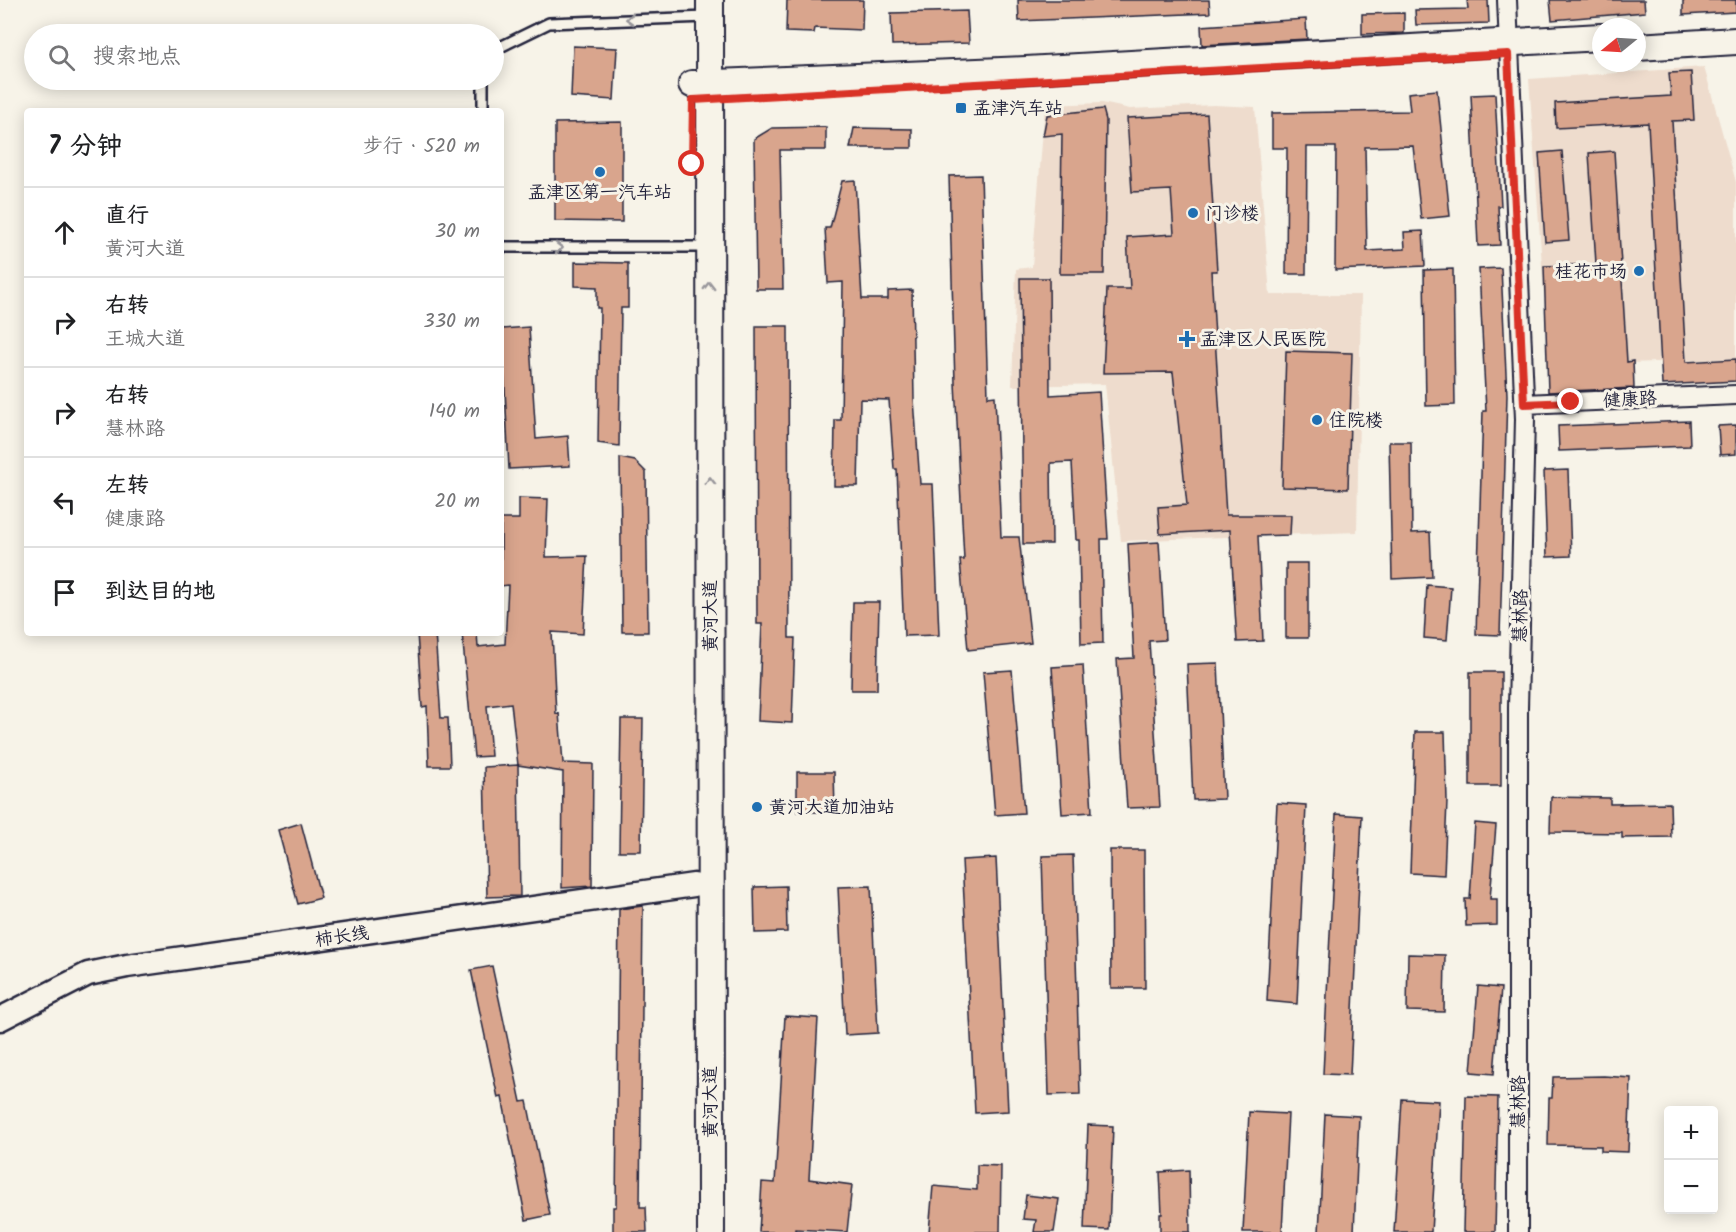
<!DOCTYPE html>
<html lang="zh">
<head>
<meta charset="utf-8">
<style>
	:root { --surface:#fff; --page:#f2f2f2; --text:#202124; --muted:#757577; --line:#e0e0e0 }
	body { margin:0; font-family:Kalam,"LXGW WenKai TC",sans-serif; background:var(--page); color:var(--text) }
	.controls { position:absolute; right:18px; bottom:18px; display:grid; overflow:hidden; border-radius:6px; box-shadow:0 3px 15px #0003 }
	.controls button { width:54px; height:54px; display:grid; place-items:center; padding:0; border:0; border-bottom:2px solid var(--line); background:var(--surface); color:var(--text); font:30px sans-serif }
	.compass { position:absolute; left:1592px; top:18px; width:54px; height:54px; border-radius:50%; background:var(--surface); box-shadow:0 3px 15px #0003; rotate:252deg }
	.stop { position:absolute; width:18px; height:18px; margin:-14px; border:4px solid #d93025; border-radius:50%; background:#fff }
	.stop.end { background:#d93025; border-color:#fff; box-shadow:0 2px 6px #0008 }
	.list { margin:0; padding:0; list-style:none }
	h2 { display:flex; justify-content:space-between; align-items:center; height:78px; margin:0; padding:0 24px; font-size:26px }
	h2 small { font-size:20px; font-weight:400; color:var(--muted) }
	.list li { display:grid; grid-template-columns:39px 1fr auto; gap:18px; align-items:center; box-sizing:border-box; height:90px; padding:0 24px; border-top:2px solid var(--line) }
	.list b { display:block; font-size:22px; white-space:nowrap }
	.list p { margin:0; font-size:20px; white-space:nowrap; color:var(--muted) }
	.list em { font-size:20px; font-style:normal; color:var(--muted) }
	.icon { flex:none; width:33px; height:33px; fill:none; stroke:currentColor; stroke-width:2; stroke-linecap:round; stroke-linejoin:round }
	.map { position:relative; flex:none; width:1736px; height:1232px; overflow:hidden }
	.search { position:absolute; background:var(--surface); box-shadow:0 3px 15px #0003; left:24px; top:24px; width:480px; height:66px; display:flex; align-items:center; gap:15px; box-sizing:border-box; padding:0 21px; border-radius:33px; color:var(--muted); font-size:22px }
	.panel { position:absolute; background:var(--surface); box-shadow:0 3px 15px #0003; left:24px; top:108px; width:480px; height:528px; border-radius:6px }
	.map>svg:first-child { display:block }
	.built { fill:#eedccd }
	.building { fill:#d9a58d; stroke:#22223b; stroke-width:1.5 }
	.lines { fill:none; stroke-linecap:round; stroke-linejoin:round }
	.service-casing { stroke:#22223b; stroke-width:14 }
	.minor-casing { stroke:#22223b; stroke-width:22 }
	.tertiary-casing { stroke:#22223b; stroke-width:27 }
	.secondary-casing { stroke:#22223b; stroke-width:30 }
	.service { stroke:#f7f3e8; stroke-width:9 }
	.minor { stroke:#f7f3e8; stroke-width:18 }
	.tertiary { stroke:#f7f3e8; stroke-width:22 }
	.secondary { stroke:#f7f3e8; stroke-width:26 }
	.oneway { stroke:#97959a }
	.route { stroke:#d93025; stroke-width:8 }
	.poi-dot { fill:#1f6fb2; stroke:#f7f3e8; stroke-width:2 }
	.labels { text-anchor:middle; stroke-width:6; stroke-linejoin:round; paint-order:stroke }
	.poi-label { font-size:18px; fill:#22223b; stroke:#f7f3e8; text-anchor:start }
	.street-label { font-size:18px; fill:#22223b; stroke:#f7f3e8 }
</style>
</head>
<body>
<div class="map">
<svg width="1736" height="1232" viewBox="0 0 1736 1232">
	<rect width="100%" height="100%" fill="#f7f3e8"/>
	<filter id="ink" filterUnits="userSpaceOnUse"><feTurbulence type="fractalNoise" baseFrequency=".0167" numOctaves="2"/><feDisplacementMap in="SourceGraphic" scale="12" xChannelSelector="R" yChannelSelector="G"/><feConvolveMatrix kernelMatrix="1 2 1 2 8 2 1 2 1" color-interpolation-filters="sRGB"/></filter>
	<g filter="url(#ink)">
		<!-- built -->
		<path class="built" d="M1704 67 1736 182V359L1549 366 1529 79Z
			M1102 103 1130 109 1214 105 1255 107 1270 295H1361L1357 532 1121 541 1105 384 1012 386 1016 269 1032 267 1045 105Z"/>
		<!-- building -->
		<path class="building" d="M787 0H863L862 30 815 28 814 33 786 32Z
			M1018 0H1209L1210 13 1019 21Z
			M1467 0H1488L1489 23 1416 25 1415 10 1468 9Z
			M1550 0H1644L1645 12 1552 20Z
			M1683 0H1736V12L1683 15Z
			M967 11 969 43 892 45 891 13Z
			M1404 13V33L1362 34V14Z
			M1306 19 1307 39 1202 45 1201 26Z
			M573 46 617 48 614 100 571 97Z
			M1691 72 1694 120 1672 121 1686 362 1736 359V381L1662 385 1648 123 1556 128 1555 103 1671 96 1669 73Z
			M1437 90 1450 216 1421 219 1413 146 1365 147 1367 251 1405 249 1404 232 1423 231 1425 266 1335 270 1336 147H1307L1306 274H1286L1287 148H1272V113L1410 111 1408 93Z
			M1495 94 1501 206H1498L1500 245 1478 246 1471 95Z
			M1103 109 1106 120 1104 274H1060L1062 134 1043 136 1047 115Z
			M1207 114 1217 271H1211L1226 515H1291L1290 535 1258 536 1263 641 1237 642 1230 530 1160 534 1158 507 1187 505 1173 372 1103 373 1107 289H1130L1127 237 1174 234 1171 190 1132 192 1127 118Z
			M622 122V222L555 221V123Z
			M826 127V150H780L783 289H756L754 139 772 128Z
			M854 128 912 129V148H850Z
			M1562 151 1569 240 1545 242 1539 153Z
			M1614 151 1627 362 1633 361 1634 388 1548 392 1544 266 1596 264 1589 153Z
			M981 175 988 397 995 396 1001 537H1019L1031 643 968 650 960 560H964L955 383 949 176Z
			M855 180 862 299H888V291L912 290 914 399 920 484H933L939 635 904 636 897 469H894L889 400 860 399 858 486H834L835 420H841L843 282 828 283 825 228H830L842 181Z
			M575 262 628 263V308H621L619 446 598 443 600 308H597V287L575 286Z
			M1501 268 1507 395 1500 635 1476 634 1483 411H1486L1479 269Z
			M1453 269 1455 405 1426 406 1424 270Z
			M1020 278H1049L1050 395 1099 392 1108 539H1101L1103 643 1081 644 1079 540H1076L1072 462 1051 463 1052 544H1023Z
			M756 326H788L789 638H795L792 723 758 721 762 624H757Z
			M529 327 536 439 568 436 570 466 509 469 502 329Z
			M1286 351 1352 353 1348 489 1282 487Z
			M1689 421 1690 446 1559 451 1558 426Z
			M1736 425V454L1720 455 1718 426Z
			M1389 442H1411L1412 533 1430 532 1432 577 1392 579Z
			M620 458 635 461 646 472 648 632H622Z
			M1568 470 1571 556 1547 557 1544 471Z
			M519 498 548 499 546 557 587 556 583 634 552 632 556 714 559 713 563 763 593 764 592 886 562 888 563 772 518 765 511 703 487 706 491 756 474 757 462 633H477L478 647 505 644 508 585 501 586V519H519Z
			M1159 542 1165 640 1149 641 1160 807 1127 808 1117 659 1134 658 1128 544Z
			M1286 563H1308V638H1286Z
			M1427 585 1451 587 1447 640 1424 638Z
			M853 602H879L877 690H851Z
			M417 633H435L441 718H448L450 766H429L427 706 422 707Z
			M1218 663 1224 799 1193 800 1187 664Z
			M1083 665 1092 812 1062 814 1052 667Z
			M1012 670 1024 813 995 815 983 672Z
			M1470 672H1501V786H1470Z
			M621 719H643L641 851H619Z
			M1415 732H1445L1447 801 1444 875 1410 873Z
			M518 765 520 896 487 897 484 767Z
			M797 772H834L835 812H797Z
			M1551 797 1610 798V804L1670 803 1671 837 1622 838V833L1550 832Z
			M1277 803 1306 805 1297 1004 1267 1001Z
			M1336 814 1362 816 1350 1075 1323 1074Z
			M301 823 321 898 298 904 278 830Z
			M1475 823 1496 825 1490 899H1497V925L1466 926 1465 899H1470Z
			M1110 850H1144L1145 988H1111Z
			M1073 855 1080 1094 1049 1095 1042 856Z
			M996 858 1008 1111 975 1113 962 860Z
			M786 886 787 932 755 933 754 887Z
			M871 886 878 1033 845 1035 838 887Z
			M643 906 640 1207H646L647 1232H613V1207H616L619 909Z
			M1408 954 1445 955 1444 1012 1407 1011Z
			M492 966 521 1102 527 1101 550 1215 526 1220 502 1097 498 1098 471 970Z
			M1478 986 1501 988 1494 1074 1471 1072Z
			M785 1016 818 1018 809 1179 852 1185 847 1232 795 1229V1232H759L762 1182 775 1183Z
			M1604 1076 1631 1078 1628 1152 1601 1151V1146L1548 1145 1549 1098H1552L1553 1077Z
			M1466 1096 1498 1097 1495 1232H1463Z
			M1402 1099 1439 1101 1431 1232H1394Z
			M1249 1112 1288 1114 1282 1232H1243Z
			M1325 1114 1359 1116 1354 1232H1319Z
			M1088 1125 1113 1126 1109 1230 1084 1229Z
			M977 1165 1001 1166 1000 1232H929L933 1186 977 1190Z
			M1189 1170 1190 1232H1160V1214H1162L1160 1172Z
			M1026 1195 1059 1199 1054 1232H1034L1036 1220 1023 1219Z"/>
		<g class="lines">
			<!-- service casing -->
			<g class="service-casing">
				<path id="service" d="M494 50 549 23 707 17
					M483 111V80
					M501 247H709"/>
			</g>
			<!-- minor casing -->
			<g class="minor-casing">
				<path id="minor" d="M1507 0 1525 419 1518 708V1232
					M1524 404 1736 395"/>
			</g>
			<!-- tertiary casing -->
			<g class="tertiary-casing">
				<path id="tertiary" d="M0 1019 88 974 127 966 694 885"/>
			</g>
			<!-- secondary casing -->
			<g class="secondary-casing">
				<path id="secondary" d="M710 0 711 1232
					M1637 47 1736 41
					M692 84 1026 70 1601 37"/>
			</g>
			<!-- service -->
			<use href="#service" class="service"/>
			<!-- minor -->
			<use href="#minor" class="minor"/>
			<!-- tertiary -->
			<use href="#tertiary" class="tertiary"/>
			<!-- secondary -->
			<use href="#secondary" class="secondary"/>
		</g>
		<!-- one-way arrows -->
		<defs><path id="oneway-chevron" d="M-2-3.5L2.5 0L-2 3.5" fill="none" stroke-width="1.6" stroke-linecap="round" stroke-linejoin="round" transform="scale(1.5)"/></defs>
		<g class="oneway">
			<use href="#oneway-chevron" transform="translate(630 19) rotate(178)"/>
			<use href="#oneway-chevron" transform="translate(559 248)"/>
			<use href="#oneway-chevron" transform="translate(709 286) rotate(-90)"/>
			<use href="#oneway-chevron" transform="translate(710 481) rotate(-90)"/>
		</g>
	</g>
	<g class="lines" filter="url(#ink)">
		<!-- route -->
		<path class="route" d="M692 164 693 100 1508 54 1524 404 1571 402"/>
	</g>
	<!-- markers -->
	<g class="poi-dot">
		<rect x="955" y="102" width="12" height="12" rx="3"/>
		<circle cx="600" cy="172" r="6"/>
		<circle cx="1193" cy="213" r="6"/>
		<circle cx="1639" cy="271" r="6"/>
		<path d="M1184 330h6v6h6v6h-6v6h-6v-6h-6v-6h6z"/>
		<circle cx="1317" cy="420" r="6"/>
		<circle cx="757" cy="807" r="6"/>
	</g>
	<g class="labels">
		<!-- poi labels -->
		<g class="poi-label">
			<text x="973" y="114">孟津汽车站</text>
			<text x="600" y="198" text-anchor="middle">孟津区第一汽车站</text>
			<text x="1205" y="219">门诊楼</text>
			<text x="1627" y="277" text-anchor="end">桂花市场</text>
			<text x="1200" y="345">孟津区人民医院</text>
			<text x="1329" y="426">住院楼</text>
			<text x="769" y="813">黄河大道加油站</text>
		</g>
		<!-- street labels -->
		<g class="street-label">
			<text transform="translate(1630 399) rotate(-3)" y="6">健康路</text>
			<text transform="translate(710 616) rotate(-90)" y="6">黄河大道</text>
			<text transform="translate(1520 616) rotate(-89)" y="6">慧林路</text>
			<text transform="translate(342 936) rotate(-8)" y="6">柿长线</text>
			<text transform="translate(710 1102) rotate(-90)" y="6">黄河大道</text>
			<text transform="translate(1518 1102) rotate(-90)" y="6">慧林路</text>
		</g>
	</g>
</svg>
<div class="controls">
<button>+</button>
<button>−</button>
</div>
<svg class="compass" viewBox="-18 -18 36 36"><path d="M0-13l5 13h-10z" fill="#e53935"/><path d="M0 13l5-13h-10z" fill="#757577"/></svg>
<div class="stop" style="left:692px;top:164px"></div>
<div class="stop end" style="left:1571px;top:402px"></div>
<div class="search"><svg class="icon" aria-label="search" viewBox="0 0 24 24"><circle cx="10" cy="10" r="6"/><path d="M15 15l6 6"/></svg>搜索地点</div>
<section class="panel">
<h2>7 分钟<small>步行 · 520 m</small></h2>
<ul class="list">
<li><svg class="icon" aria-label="ahead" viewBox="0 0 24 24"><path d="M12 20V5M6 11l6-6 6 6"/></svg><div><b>直行</b><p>黄河大道</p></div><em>30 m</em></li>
<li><svg class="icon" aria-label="right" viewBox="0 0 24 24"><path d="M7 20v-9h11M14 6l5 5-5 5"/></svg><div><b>右转</b><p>王城大道</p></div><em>330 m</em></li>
<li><svg class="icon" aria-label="right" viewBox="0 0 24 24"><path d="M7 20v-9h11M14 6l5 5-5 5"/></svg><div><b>右转</b><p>慧林路</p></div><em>140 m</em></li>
<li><svg class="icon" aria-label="left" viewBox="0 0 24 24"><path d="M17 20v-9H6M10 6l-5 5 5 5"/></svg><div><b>左转</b><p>健康路</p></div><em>20 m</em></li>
<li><svg class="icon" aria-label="arrive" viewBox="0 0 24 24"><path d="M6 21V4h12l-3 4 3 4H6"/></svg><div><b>到达目的地</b></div></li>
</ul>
</section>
</div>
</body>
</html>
